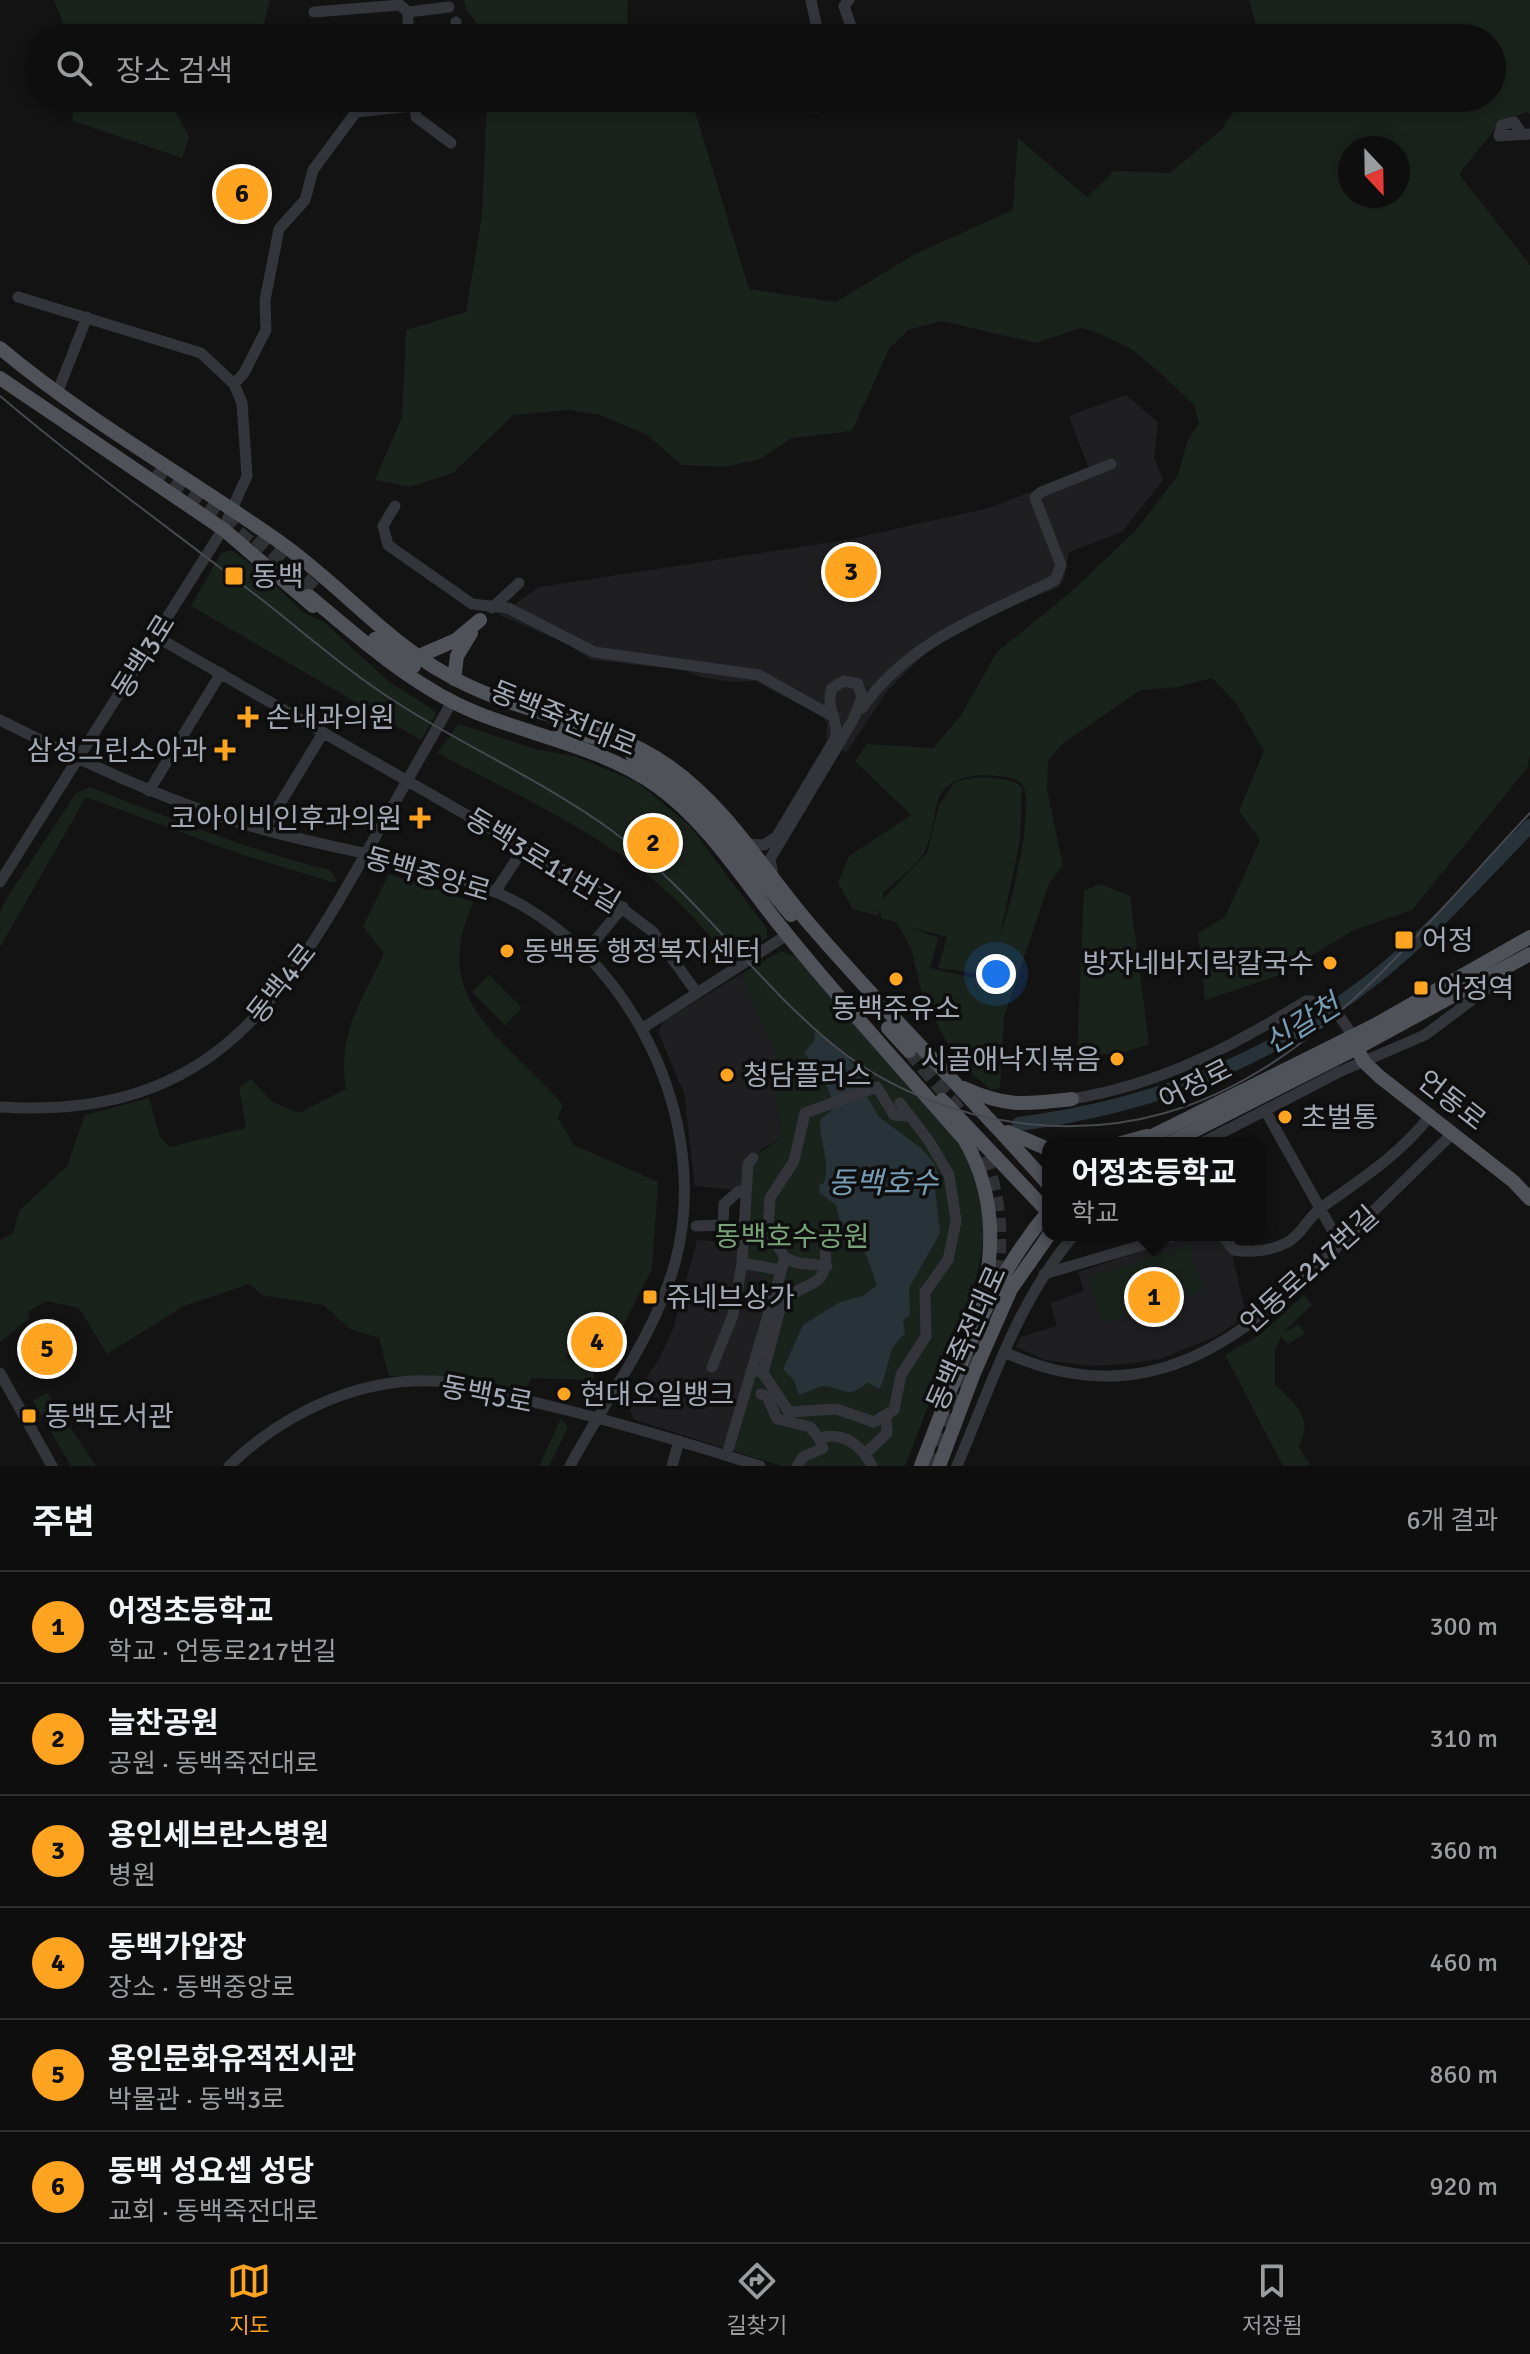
<!DOCTYPE html>
<html lang="ko">
<head>
<meta charset="utf-8">
<style>
	:root { --surface:#0e0e0f; --page:#1c1c1d; --text:#f1f3f6; --muted:#9b9c9e; --line:#2e2e2f; --accent:#fea421 }
	body { margin:0; font-family:Signika,"Noto Sans KR",sans-serif; background:var(--page); color:var(--text) }
	.compass { position:absolute; left:1338px; top:136px; width:72px; height:72px; border-radius:50%; background:var(--surface); box-shadow:0 4px 12px #0003; rotate:158deg }
	.you { position:absolute; left:996px; top:974px; width:28px; height:28px; margin:-20px; border:6px solid #fff; border-radius:50%; background:#1a73e8; box-shadow:0 0 0 12px #1a73e833 }
	.badge { display:grid; place-items:center; width:52px; height:52px; border-radius:50%; background:var(--accent); color:#111; font-size:26px; font-weight:700 }
	.pin { position:absolute; translate:-50% -50%; border:4px solid #fff; box-shadow:0 2px 8px #0006 }
	.popup { position:absolute; left:1042px; top:1137px; width:224px; height:104px; box-sizing:border-box; display:grid; place-content:center; border-radius:16px; background:var(--surface); filter:drop-shadow(0 2px 6px #0005); font-size:26px; white-space:nowrap; color:var(--muted) }
	.popup b { font-size:30px; color:var(--text) }
	.popup::after { content:''; position:absolute; left:50%; top:100%; margin-left:-16px; border:16px solid transparent; border-top-color:var(--surface) }
	.list { margin:0; padding:0; list-style:none }
	h2 { display:flex; justify-content:space-between; align-items:center; height:104px; margin:0; padding:0 32px; font-size:34px }
	h2 small { font-size:26px; font-weight:400; color:var(--muted) }
	.list li { display:grid; grid-template-columns:52px 1fr auto; gap:24px; align-items:center; box-sizing:border-box; height:112px; padding:0 32px; border-top:2px solid var(--line) }
	.list b { display:block; font-size:30px; white-space:nowrap }
	.list p { margin:0; font-size:26px; white-space:nowrap; color:var(--muted) }
	.list em { font-size:26px; font-style:normal; color:var(--muted) }
	.icon { flex:none; width:44px; height:44px; fill:none; stroke:currentColor; stroke-width:2; stroke-linecap:round; stroke-linejoin:round }
	.map { position:relative; flex:none; width:1530px; height:1466px; overflow:hidden }
	.search { position:absolute; background:var(--surface); box-shadow:0 4px 12px #0003; left:24px; right:24px; top:24px; height:88px; display:flex; align-items:center; gap:20px; box-sizing:border-box; padding:0 28px; border-radius:44px; color:var(--muted); font-size:30px }
	.sheet { height:776px; background:var(--surface) }
	nav { display:flex; justify-content:space-around; align-items:center; box-sizing:border-box; height:112px; border-top:2px solid var(--line); background:var(--surface); font-size:22px; color:var(--muted) }
	nav a { display:grid; justify-items:center; gap:4px }
	nav .on { color:var(--accent) }
	.map>svg:first-child { display:block }
	.built { fill:#1f1f22 }
	.green { fill:#1a231b; fill-rule:evenodd }
	.water { fill:#283339 }
	.lines { fill:none; stroke-linecap:round; stroke-linejoin:round }
	.river { stroke:#283339; stroke-width:14 }
	.major-tunnel { stroke:#303134; stroke-width:14; stroke-dasharray:14 7; stroke-linecap:butt }
	.minor { stroke:#33353a; stroke-width:11 }
	.major { stroke:#4f5259; stroke-width:14 }
	.tram { stroke:#46494f; stroke-width:2 }
	.poi-dot { fill:#fea421; stroke:#0e0e0f; stroke-width:3 }
	.labels { text-anchor:middle; stroke-width:7; stroke-linejoin:round; paint-order:stroke }
	.poi-label { font-size:28px; fill:#a3aab6; stroke:#0e0e0f; text-anchor:start }
	.street-label { font-size:28px; fill:#a3aab6; stroke:#0e0e0f }
	.park-label { font-size:28px; fill:#79a279; stroke:#0e0e0f }
	.water-label { font-size:30px; font-style:italic; fill:#779cb4; stroke:#0e0e0f }
</style>
</head>
<body>
<div class="map">
<svg width="1530" height="1466" viewBox="0 0 1530 1466">
	<rect width="100%" height="100%" fill="#131314"/>
	<!-- built -->
	<path class="built" d="M1126 395 1158 422 1154 457 1163 480 1122 532 1069 552 1064 580 1058 588 1019 602 929 650 889 689 846 753 826 738 827 724 822 717 755 681 733 682 700 677 684 670 591 660 568 644 499 615 539 587 846 540 989 508 1089 469 1069 416Z
		M741 974 785 1075 775 1079 781 1139 761 1149 746 1191 695 1186 684 1093 658 1032 664 1021Z
		M1191 1235H1216L1232 1253 1246 1316 1217 1336 1160 1359 1127 1364 1090 1366 1045 1360 1016 1347 1021 1337 1057 1326 1050 1303 1084 1291 1078 1272Z
		M697 1240 742 1243 779 1293 734 1451 635 1420 628 1406 659 1359 673 1329Z"/>
	<!-- green -->
	<path class="green" d="M54 0H270L260 38H69Z
		M464 0H628L627 27 638 38H488L466 9Z
		M1249 0H1530V114L1526 112 1498 125 1459 174 1530 265V753L1527 768 1412 910 1354 930 1277 976 1205 1000 1198 933 1225 917 1260 840 1239 811 1264 751 1236 703 1212 678 1179 687 1140 690 1061 745 1048 761 1047 789 1063 866 1049 883 1004 1017 1000 1088 991 1090 957 1061 923 998 911 948 896 922 881 918 880 909 878 916 853 909 838 883 849 856 911 815 855 761 867 744 933 748 960 717 997 652 1072 591 1137 529 1178 475 1187 442 1199 424 1195 406 1158 371 1133 350 1094 331 1080 328 1037 343 941 321 908 330 889 349 852 431 792 438 760 459 724 467 682 465 647 435 601 415 569 410 513 415 453 473 409 487 375 480 402 417 406 330 466 312 482 215 487 98H691L749 289 836 302 915 254 1013 210 1018 138 1087 197 1114 171 1170 173 1221 130 1243 98H1492V38H1260ZM1350 148H1398V196H1350ZM980 775C991 776 1014 775 1022 784 1037 803 1009 913 1000 936L1020 841 1022 787C1007 775 971 775 954 783L939 805 927 853 882 900 883 893C895 881 916 867 924 853 943 815 923 781 980 775ZM907 926 947 937 938 968 980 974 978 979 930 968 938 938Z
		M72 98H168L189 137 182 158 73 121Z
		M231 550 260 571 304 613 324 622 388 681 432 709 436 714 421 740 191 606 221 553Z
		M459 724 535 749 577 757 637 782 689 825 767 929V938L730 963C656 856 549 812 437 753Z
		M90 787C170 818 247 850 330 870L336 879 335 883 240 854 86 797 0 947V912L5 901 76 793Z
		M389 874 474 902C425 1002 509 1040 563 1105L558 1118 574 1145 658 1182 652 1269 623 1326 596 1311 566 1357 594 1374V1380L531 1378 525 1393 484 1381 389 1376 379 1338 350 1329 323 1305 262 1295 249 1284 184 1306 107 1354 79 1308 47 1301 27 1312 30 1318 0 1342V1240L13 1233 19 1211 67 1166 85 1115 149 1098 160 1137 170 1147 246 1128 239 1087 251 1079 272 1102 299 1113 346 1089C337 1033 361 1003 384 954L363 926Z
		M1100 884 1130 896 1149 1044 1122 1053 1077 1056 1084 891Z
		M781 951 796 957 941 1117C1007 1196 985 1261 952 1346 936 1386 920 1426 905 1466H782L734 1451 779 1294 741 1257 746 1191 741 1185 742 1164 781 1139 775 1079 784 1075 741 974Z
		M489 975 522 1008 505 1025 472 992Z
		M1188 1244 1204 1291 1188 1296 1172 1249Z
		M1171 1251 1186 1297 1103 1323 1088 1277Z
		M1304 1295 1312 1305 1282 1334 1299 1324 1305 1334 1288 1344 1281 1336 1275 1351V1384C1293 1403 1316 1419 1298 1446L1311 1466H1283L1225 1355 1261 1334Z
		M47 1393 96 1466H71L33 1401Z
		M561 1418 568 1427 549 1466H539Z"/>
	<!-- water -->
	<path class="water" d="M815 1032 837 1046 851 1061 865 1081 866 1095 879 1117 922 1149 934 1163 938 1174 934 1180 940 1233 909 1288 910 1315 903 1320 905 1334C884 1349 891 1370 879 1389L868 1382C849 1401 841 1387 825 1386 819 1386 805 1393 799 1395L794 1380 783 1369 803 1325 840 1302 863 1296 877 1285 865 1252 852 1244 841 1226 836 1205 820 1193 819 1185 824 1183C831 1159 819 1142 820 1120L835 1107 822 1075 804 1053 814 1041Z"/>
	<g class="lines">
		<!-- river -->
		<path class="river" d="M1019 1124C1154 1106 1271 1061 1378 975 1433 931 1481 876 1530 826"/>
		<!-- major-tunnel -->
		<path class="major-tunnel" d="M153 472 227 522 258 550
			M256 538 316 590
			M909 1051 959 1110
			M975 1138C999 1182 1006 1241 993 1289
			M930 1466 983 1324"/>
		<!-- minor -->
		<path class="minor" d="M811 0 819 38
			M849 0 844 6 855 38
			M314 12 400 5 408 12 449 7
			M408 12V38
			M456 22 457 38
			M379 34V38
			M345 36V38
			M356 98V112
			M415 106 416 117 451 143
			M817 107 818 98
			M1522 134 1514 122 1502 125 1499 136 1530 134
			M234 384 244 373 266 330 265 300 279 229 305 200 313 170 356 112 448 102 450 98
			M58 391 87 317
			M395 506 383 526 388 545 472 604 508 608 594 652 759 675 834 717
			M492 608 519 583
			M155 636 599 891 653 932 697 993
			M862 708C910 640 983 616 1055 580L1061 565 1035 498 1041 492 1111 464
			M0 720C80 760 158 798 244 824 328 850 420 858 500 894 632 954 713 1122 675 1263 654 1338 606 1398 570 1466
			M149 791 221 673
			M264 830 323 733
			M747 844 764 845 777 836 836 737C838 718 825 707 832 688L844 681 858 684 862 697 853 720 770 859 773 876
			M0 882 223 529 247 476 242 403 234 384 201 353 18 297
			M495 892 525 846
			M583 955 623 907
			M643 1028 787 935
			M1072 1099C1161 1084 1230 1048 1306 1001 1327 998 1343 1018 1352 1036
			M0 1107C202 1119 275 1015 365 855 393 805 421 756 449 707
			M1265 1110 1340 1244
			M1202 1143 1339 1072 1425 1035 1496 982 1504 970
			M696 1226 723 1225
			M1222 1235 1234 1250C1253 1253 1271 1251 1288 1242 1303 1233 1309 1216 1322 1207 1364 1177 1398 1156 1430 1116
			M736 1241 723 1225 724 1204 739 1191
			M742 1263 748 1164 753 1158
			M827 1266 798 1263 785 1258 768 1230 770 1198 794 1161 805 1113 877 1087 894 1115 907 1116
			M1044 1274 1177 1235
			M1004 1352C1145 1416 1239 1343 1336 1248 1375 1210 1414 1171 1453 1133
			M712 1367 733 1315 742 1263 781 1270
			M753 1370 763 1373 789 1412 836 1409 874 1422 894 1410 901 1375 926 1336 925 1292 948 1260 956 1221 949 1175 929 1141 900 1103
			M0 1373 52 1466
			M763 1373 781 1305C807 1274 830 1297 825 1241L828 1239
			M761 1394 767 1396 777 1419 810 1427 819 1438
			M729 1447 785 1258
			M865 1454 887 1433 886 1417
			M229 1466C288 1409 371 1371 455 1383 488 1388 518 1399 550 1406 621 1423 690 1444 760 1466
			M672 1466 679 1441
			M797 1466 803 1457 823 1448 819 1438C844 1431 861 1445 872 1466
			M957 1466C991 1386 1017 1302 1074 1235"/>
		<!-- major -->
		<path class="major" d="M0 348C87 421 188 477 281 543 339 584 384 639 446 674 516 715 599 718 667 765 727 806 765 873 812 927 888 1015 971 1097 1048 1184
			M0 378 223 529 313 606
			M309 596C361 639 413 687 477 713 537 737 603 748 657 786 709 823 745 883 785 932 842 1003 904 1070 964 1139 999 1198 993 1256 980 1321
			M375 639 414 666
			M417 657 456 640 480 620
			M454 679 457 656 471 633
			M558 726 611 743
			M632 755C702 802 738 852 791 915
			M888 1028 909 1051
			M1353 1040 1364 1062 1380 1077 1513 1181 1530 1199
			M964 1088C1007 1108 1027 1104 1072 1099
			M942 1100 1048 1212
			M1008 1132 1048 1149
			M1121 1143 1147 1136
			M1138 1143 1375 1025 1530 937
			M1170 1143 1357 1048 1530 954
			M921 1466C955 1378 986 1285 1048 1212
			M939 1466 974 1373 1011 1289 1049 1235"/>
		<!-- tram -->
		<path class="tram" d="M0 396C80 464 165 525 248 589 298 627 345 670 399 704 468 748 545 782 611 830 696 892 755 982 837 1048 890 1090 960 1117 1028 1124 1259 1149 1389 962 1530 813"/>
	</g>
	<!-- markers -->
	<g class="poi-dot">
		<rect x="224" y="566" width="20" height="20" rx="4"/>
		<path d="M244 705h8v8h8v8h-8v8h-8v-8h-8v-8h8z"/>
		<path d="M221 738h8v8h8v8h-8v8h-8v-8h-8v-8h8z"/>
		<path d="M416 806h8v8h8v8h-8v8h-8v-8h-8v-8h8z"/>
		<rect x="1394" y="930" width="20" height="20" rx="4"/>
		<circle cx="507" cy="951" r="8"/>
		<circle cx="1330" cy="963" r="8"/>
		<circle cx="896" cy="979" r="8"/>
		<rect x="1413" y="980" width="16" height="16" rx="4"/>
		<circle cx="1117" cy="1059" r="8"/>
		<circle cx="727" cy="1075" r="8"/>
		<circle cx="1285" cy="1117" r="8"/>
		<rect x="642" y="1289" width="16" height="16" rx="4"/>
		<circle cx="564" cy="1394" r="8"/>
		<rect x="21" y="1408" width="16" height="16" rx="4"/>
	</g>
	<g class="labels">
		<!-- poi labels -->
		<g class="poi-label">
			<text x="252" y="586">동백</text>
			<text x="266" y="727">손내과의원</text>
			<text x="207" y="760" text-anchor="end">삼성그린소아과</text>
			<text x="402" y="828" text-anchor="end">코아이비인후과의원</text>
			<text x="1422" y="950">어정</text>
			<text x="523" y="961">동백동 행정복지센터</text>
			<text x="1314" y="973" text-anchor="end">방자네바지락칼국수</text>
			<text x="1437" y="998">어정역</text>
			<text x="896" y="1018" text-anchor="middle">동백주유소</text>
			<text x="1101" y="1069" text-anchor="end">시골애낙지볶음</text>
			<text x="743" y="1085">청담플러스</text>
			<text x="1301" y="1127">초벌통</text>
			<text x="666" y="1307">쥬네브상가</text>
			<text x="580" y="1404">현대오일뱅크</text>
			<text x="45" y="1426">동백도서관</text>
		</g>
		<!-- street labels -->
		<g class="street-label">
			<text transform="translate(143 656) rotate(-58)" y="10">동백3로</text>
			<text transform="translate(564 718) rotate(22)" y="10">동백죽전대로</text>
			<text transform="translate(543 860) rotate(31)" y="10">동백3로11번길</text>
			<text transform="translate(428 874) rotate(16)" y="10">동백중앙로</text>
			<text transform="translate(281 983) rotate(-52)" y="10">동백4로</text>
			<text transform="translate(1195 1084) rotate(-27)" y="10">어정로</text>
			<text transform="translate(1452 1100) rotate(38)" y="10">언동로</text>
			<text transform="translate(1309 1269) rotate(-42)" y="10">언동로217번길</text>
			<text transform="translate(966 1338) rotate(-66)" y="10">동백죽전대로</text>
			<text transform="translate(487 1394) rotate(11)" y="10">동백5로</text>
		</g>
		<!-- park labels -->
		<g class="park-label">
			<text x="792" y="1246">동백호수공원</text>
		</g>
		<!-- water labels -->
		<g class="water-label">
			<text transform="translate(1302 1024) rotate(-32)" y="10">신갈천</text>
			<text x="883" y="1193">동백호수</text>
		</g>
	</g>
</svg>
<svg class="compass" viewBox="-18 -18 36 36"><path d="M0-13l5 13h-10z" fill="#e53935"/><path d="M0 13l5-13h-10z" fill="#9b9c9e"/></svg>
<div class="you"></div>
<div class="pin badge" style="left:1154px;top:1297px">1</div>
<div class="popup"><b>어정초등학교</b>학교</div>
<div class="pin badge" style="left:653px;top:843px">2</div>
<div class="pin badge" style="left:851px;top:572px">3</div>
<div class="pin badge" style="left:597px;top:1342px">4</div>
<div class="pin badge" style="left:47px;top:1349px">5</div>
<div class="pin badge" style="left:242px;top:194px">6</div>
<div class="search"><svg class="icon" aria-label="search" viewBox="0 0 24 24"><circle cx="10" cy="10" r="6"/><path d="M15 15l6 6"/></svg>장소 검색</div>
</div>
<section class="sheet">
<h2>주변<small>6개 결과</small></h2>
<ul class="list">
<li><span class="badge">1</span><div><b>어정초등학교</b><p>학교 · 언동로217번길</p></div><em>300 m</em></li>
<li><span class="badge">2</span><div><b>늘찬공원</b><p>공원 · 동백죽전대로</p></div><em>310 m</em></li>
<li><span class="badge">3</span><div><b>용인세브란스병원</b><p>병원</p></div><em>360 m</em></li>
<li><span class="badge">4</span><div><b>동백가압장</b><p>장소 · 동백중앙로</p></div><em>460 m</em></li>
<li><span class="badge">5</span><div><b>용인문화유적전시관</b><p>박물관 · 동백3로</p></div><em>860 m</em></li>
<li><span class="badge">6</span><div><b>동백 성요셉 성당</b><p>교회 · 동백죽전대로</p></div><em>920 m</em></li>
</ul>
</section>
<nav>
<a class="on"><svg class="icon" aria-label="map" viewBox="0 0 24 24"><path d="M3 6l6-2 6 2 6-2v14l-6 2-6-2-6 2zM9 4v14M15 6v14"/></svg>지도</a>
<a><svg class="icon" aria-label="directions" viewBox="0 0 24 24"><path d="M12 3l9 9-9 9-9-9zM9 14v-3h6M13 9l2 2-2 2"/></svg>길찾기</a>
<a><svg class="icon" aria-label="saved" viewBox="0 0 24 24"><path d="M7 4h10v16l-5-4-5 4z"/></svg>저장됨</a>
</nav>
</body>
</html>
